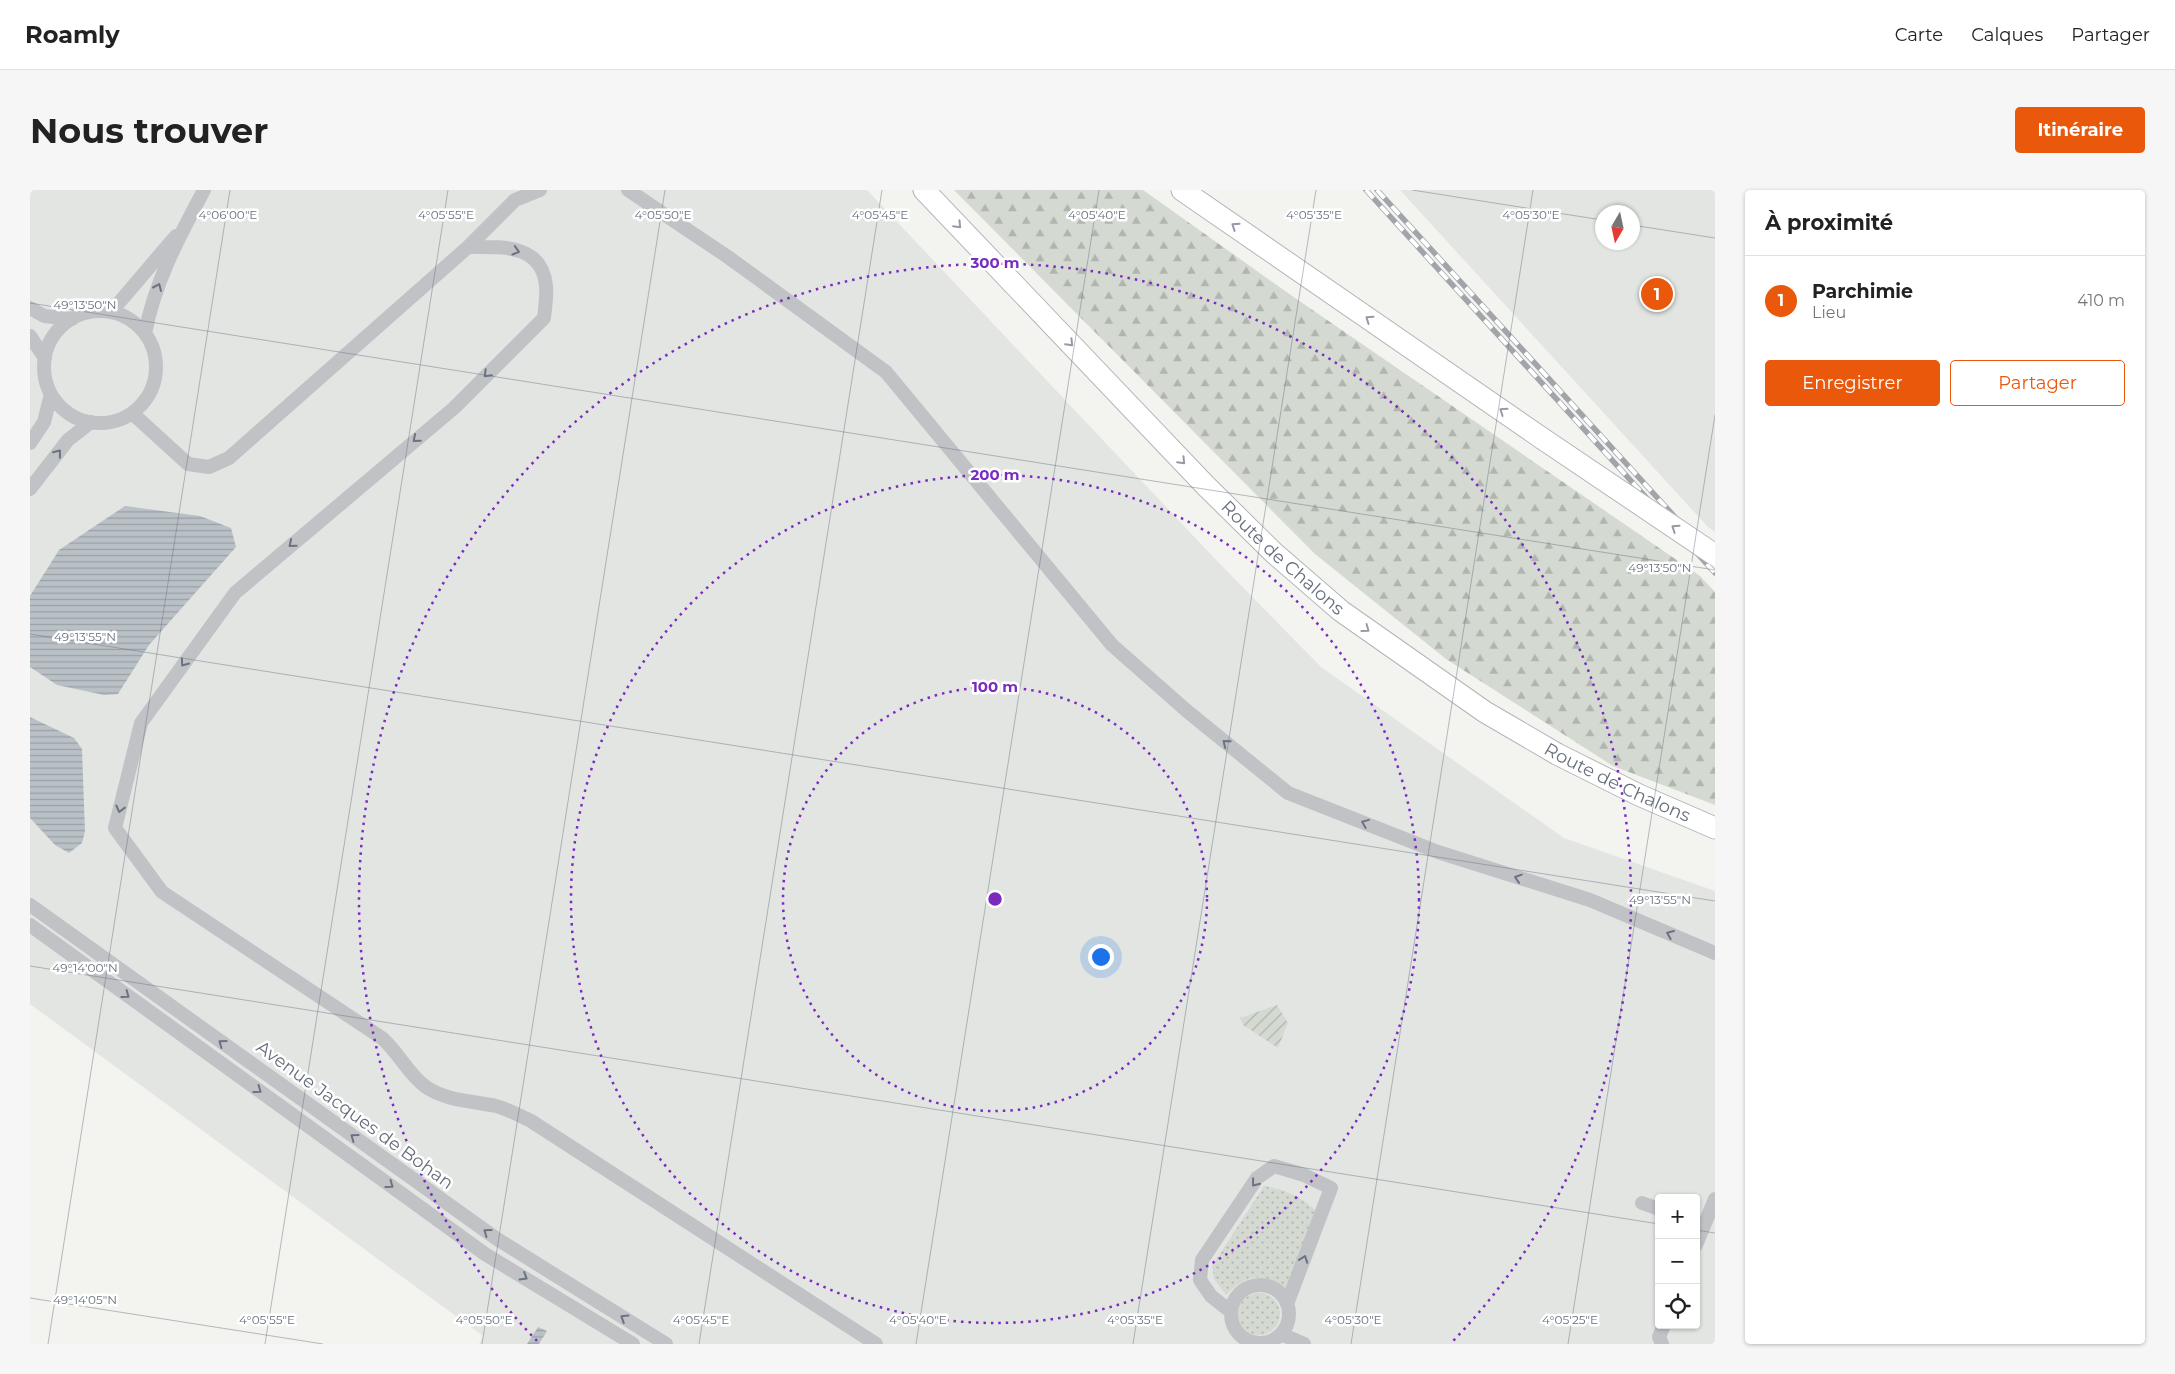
<!DOCTYPE html>
<html lang="fr">
<head>
<meta charset="utf-8">
<style>
	:root { --surface:#fff; --page:#f6f6f6; --text:#222; --muted:#767676; --line:#e0e0e0; --accent:#ea580c }
	body { margin:0; font-family:Montserrat,sans-serif; background:var(--page); color:var(--text) }
	.controls { position:absolute; right:15px; bottom:15px; display:grid; overflow:hidden; border-radius:5px; box-shadow:0 1px 4px #0004 }
	.controls button { width:45px; height:45px; display:grid; place-items:center; padding:0; border:0; border-bottom:1px solid var(--line); background:var(--surface); color:var(--text); font:25px sans-serif }
	.compass { position:absolute; left:1565px; top:15px; width:45px; height:45px; border-radius:50%; background:var(--surface); box-shadow:0 1px 4px #0004; rotate:189deg }
	.you { position:absolute; left:1070px; top:766px; width:18px; height:18px; margin:-12px; border:4px solid #fff; border-radius:50%; background:#1a73e8; box-shadow:0 0 0 8px #1a73e833 }
	.badge { display:grid; place-items:center; width:32px; height:32px; border-radius:50%; background:var(--accent); color:#fff; font-size:16px; font-weight:700 }
	.pin { position:absolute; translate:-50% -50%; border:2px solid #fff; box-shadow:0 1px 5px #0006 }
	.list { margin:0; padding:0; list-style:none }
	h2 { display:flex; justify-content:space-between; align-items:center; height:65px; margin:0; padding:0 20px; font-size:21px }
	h2 small { font-size:16px; font-weight:400; color:var(--muted) }
	.list li { display:grid; grid-template-columns:32px 1fr auto; gap:15px; align-items:center; box-sizing:border-box; height:90px; padding:0 20px; border-top:1px solid var(--line) }
	.list b { display:block; font-size:19px; white-space:nowrap }
	.list p { margin:0; font-size:16px; white-space:nowrap; color:var(--muted) }
	.list em { font-size:16px; font-style:normal; color:var(--muted) }
	.actions { display:flex; gap:10px; padding:15px 20px }
	.actions a { flex:1; padding:11px 0; border:1px solid var(--accent); border-radius:5px; text-align:center; font-size:18px; color:var(--accent) }
	.actions .main { background:var(--accent); color:#fff }
	.icon { flex:none; width:28px; height:28px; fill:none; stroke:currentColor; stroke-width:2; stroke-linecap:round; stroke-linejoin:round }
	.map { position:relative; flex:none; width:1685px; height:1154px; overflow:hidden; border-radius:5px }
	header { display:flex; align-items:center; gap:30px; box-sizing:border-box; height:70px; padding:0 25px; background:var(--surface); border-bottom:1px solid var(--line) }
	header strong { font-size:24px }
	nav { display:flex; gap:28px; margin-inline-start:auto; font-size:18px }
	.intro { display:flex; align-items:center; justify-content:space-between; box-sizing:border-box; height:120px; padding:0 30px }
	h1 { margin:0; font-size:35px }
	.button { padding:12px 22px; border-radius:5px; background:var(--accent); color:#fff; font-size:18px; font-weight:700 }
	main { display:flex; gap:30px; padding:0 30px }
	aside { flex:1; background:var(--surface); border-radius:5px; box-shadow:0 1px 4px #0004 }
	.map>svg:first-child { display:block }
	.built { fill:#e3e5e3; fill-rule:evenodd }
	.grass { fill:url(#grass-dots) }
	.forest { fill:url(#forest-firs) }
	.garden { fill:url(#garden-furrows) }
	.water { fill:url(#water-rules) }
	.lines { fill:none; stroke-linecap:round; stroke-linejoin:round }
	.primary-casing { stroke:#b3b6b9; stroke-width:23 }
	.street { stroke:#c0c2c5; stroke-width:14 }
	.primary { stroke:#fff; stroke-width:21 }
	.rail-casing { stroke:#a1a5aa; stroke-width:5.5 }
	.rail { stroke:#fff; stroke-width:4; stroke-dasharray:11; stroke-linecap:butt }
	.primary-bridge-casing { stroke:#b3b6b9; stroke-width:23; stroke-linecap:butt }
	.primary-bridge { stroke:#fff; stroke-width:21 }
	.oneway { stroke:#949ba4 }
	.oneway2 { stroke:#6a7481 }
	.ticks { fill:none; stroke:#66707d; stroke-width:1; stroke-opacity:0.45 }
	.ring { fill:none; stroke:#7b2cbf; stroke-width:2.5; stroke-dasharray:2.5 5 }
	.labels { text-anchor:middle; stroke-width:5; stroke-linejoin:round; paint-order:stroke }
	.street-label { font-size:18px; fill:#66707d; stroke:#fff }
	.ticks-label { font-size:12px; text-anchor:middle; fill:#66707d; stroke:#fff; stroke-width:5; stroke-linejoin:round; paint-order:stroke }
	.centre { fill:#7b2cbf; stroke:#fff; stroke-width:2.5 }
	.ring-label { font-size:15px; text-anchor:middle; font-weight:bold; fill:#7b2cbf; stroke:#fff; stroke-width:5; stroke-linejoin:round; paint-order:stroke }
</style>
</head>
<body>
<header>
<strong>Roamly</strong>
<nav><a>Carte</a><a>Calques</a><a>Partager</a></nav>
</header>
<div class="intro"><h1>Nous trouver</h1><a class="button">Itinéraire</a></div>
<main>
<div class="map">
<svg width="1685" height="1154" viewBox="0 0 1685 1154">
	<defs>
		<pattern id="grass-dots" width="8" height="8" patternUnits="userSpaceOnUse" patternTransform="scale(1.25)"><rect width="8" height="8" fill="#d4dad1"/><path d="M2 2h.1M6 6h.1" fill="none" stroke="#b0b5af" stroke-width="1.8" stroke-linecap="round"/></pattern>
		<pattern id="forest-firs" width="22" height="20" patternUnits="userSpaceOnUse" patternTransform="scale(1.25)"><rect width="22" height="20" fill="#d4dad1"/><path d="M5 1l3.5 6h-7zM16 11l3.5 6h-7z" fill="#b0b5af"/></pattern>
		<pattern id="garden-furrows" width="10" height="10" patternUnits="userSpaceOnUse" patternTransform="scale(1.25)"><rect width="10" height="10" fill="#d4dad1"/><path d="M-1 1l2-2M0 10L10 0M9 11l2-2" fill="none" stroke="#b0b5af"/></pattern>
		<pattern id="water-rules" width="6" height="5" patternUnits="userSpaceOnUse" patternTransform="scale(1.25)"><rect width="6" height="5" fill="#b9c1c6"/><path d="M0 2.5h6" fill="none" stroke="#9aa1a6"/></pattern>
	</defs>
	<rect width="100%" height="100%" fill="#f3f3f0"/>
	<!-- built -->
	<path class="built" d="M0 0H837L1188 372 1291 477 1534 648 1685 701V1154H449L453 1146 0 814ZM1629 1008H1666V1135H1629Z
		M1370 0H1685V342L1678 337ZM1572 22H1602V52H1572Z"/>
	<!-- grass -->
	<path class="grass" d="M1234 996C1257 1000 1272 1006 1288 1023L1258 1100C1232 1082 1218 1083 1196 1105L1184 1089 1182 1076Z
		M1208 1124a21 21 0 1 1 42 0a21 21 0 1 1-42 0Z"/>
	<!-- forest -->
	<path class="forest" d="M924 0H1113L1265 108 1670 386 1685 402V615L1583 576 1416 469 1285 364Z"/>
	<!-- garden -->
	<path class="garden" d="M1247 815 1258 833 1248 858 1213 835 1210 828Z"/>
	<!-- water -->
	<path class="water" d="M95 316 170 326 201 338 206 357 119 455 88 504 74 505 27 495 0 477V406L29 360Z
		M0 527 44 548 52 559 55 641 52 653 39 663 25 655 0 628Z
		M508 1137 517 1141 509 1154H497Z"/>
	<g class="lines">
		<!-- primary casing -->
		<g class="primary-casing">
			<g id="primary">
				<path id="s1" d="M894 0 1176 296 1244 363 1311 421 1455 522 1527 564 1609 605 1685 638"/>
				<path d="M1152 0 1513 249"/>
			</g>
		</g>
		<!-- street -->
		<path class="street" d="M598 0 698 67 856 182 1082 455 1157 521 1258 603 1408 662 1560 710 1685 763
			M438 57C470 57 512 53 516 96 517 106 515 118 514 128L424 218 205 403 111 533 85 638 132 702 352 848C369 863 378 884 396 897 417 911 442 911 466 916 478 919 490 926 501 931L846 1154
			M0 118 14 126 42 129
			M14 177a56 56 0 1 1 112 0a56 56 0 1 1-112 0Z
			M81 122 146 46
			M115 144C124 93 150 45 174 0
			M0 146 15 168
			M102 223 158 274 179 277 199 268 438 57 485 10 510 0
			M0 253 14 232 21 204
			M0 299 38 250 61 232
			M0 715 467 1049 636 1154
			M0 735 455 1064 603 1154
			M1612 1013 1629 1019
			M1666 1055 1685 1009
			M1201 1124a29 29 0 1 1 58 0a29 29 0 1 1-58 0Z
			M1200 1121 1181 1106 1170 1090 1172 1070 1227 988 1244 976 1274 985 1301 998 1257 1114
			M1251 1144 1274 1154
			M1632 1154 1629 1147 1634 1135"/>
		<!-- primary -->
		<use href="#primary" class="primary"/>
		<!-- rail casing -->
		<g class="rail-casing">
			<path id="rail" d="M1336 0 1685 383
				M1347 0 1685 371"/>
		</g>
		<!-- rail -->
		<use href="#rail" class="rail"/>
		<!-- primary-bridge casing -->
		<g class="primary-bridge-casing">
			<path id="primary-bridge" d="M1513 249 1685 365"/>
		</g>
		<!-- primary-bridge -->
		<use href="#primary-bridge" class="primary-bridge"/>
	</g>
	<!-- one-way arrows -->
	<defs><path id="oneway-chevron" d="M-2-3.5L2.5 0L-2 3.5" fill="none" stroke-width="1.6" stroke-linecap="round" stroke-linejoin="round" transform="scale(1.25)"/></defs>
	<g class="oneway">
		<use href="#oneway-chevron" transform="translate(928 35) rotate(46)"/>
		<use href="#oneway-chevron" transform="translate(1205 36) rotate(-145)"/>
		<use href="#oneway-chevron" transform="translate(1339 129) rotate(-145)"/>
		<use href="#oneway-chevron" transform="translate(1040 153) rotate(46)"/>
		<use href="#oneway-chevron" transform="translate(1473 221) rotate(-145)"/>
		<use href="#oneway-chevron" transform="translate(1152 271) rotate(46)"/>
		<use href="#oneway-chevron" transform="translate(1645 338) rotate(-146)"/>
		<use href="#oneway-chevron" transform="translate(1336 439) rotate(36)"/>
	</g>
	<g class="oneway2">
		<use href="#oneway-chevron" transform="translate(486 61) rotate(16)"/>
		<use href="#oneway-chevron" transform="translate(128 97) rotate(-66)"/>
		<use href="#oneway-chevron" transform="translate(457 184) rotate(135)"/>
		<use href="#oneway-chevron" transform="translate(386 249) rotate(140)"/>
		<use href="#oneway-chevron" transform="translate(28 263) rotate(-52)"/>
		<use href="#oneway-chevron" transform="translate(262 354) rotate(140)"/>
		<use href="#oneway-chevron" transform="translate(154 473) rotate(126)"/>
		<use href="#oneway-chevron" transform="translate(1196 553) rotate(-141)"/>
		<use href="#oneway-chevron" transform="translate(90 619) rotate(104)"/>
		<use href="#oneway-chevron" transform="translate(1335 633) rotate(-158)"/>
		<use href="#oneway-chevron" transform="translate(1488 688) rotate(-162)"/>
		<use href="#oneway-chevron" transform="translate(1640 744) rotate(-157)"/>
		<use href="#oneway-chevron" transform="translate(96 805) rotate(36)"/>
		<use href="#oneway-chevron" transform="translate(192 853) rotate(-144)"/>
		<use href="#oneway-chevron" transform="translate(228 900) rotate(36)"/>
		<use href="#oneway-chevron" transform="translate(324 947) rotate(-144)"/>
		<use href="#oneway-chevron" transform="translate(1225 993) rotate(128)"/>
		<use href="#oneway-chevron" transform="translate(360 995) rotate(36)"/>
		<use href="#oneway-chevron" transform="translate(457 1042) rotate(-144)"/>
		<use href="#oneway-chevron" transform="translate(1274 1069) rotate(-70)"/>
		<use href="#oneway-chevron" transform="translate(494 1087) rotate(31)"/>
		<use href="#oneway-chevron" transform="translate(594 1128) rotate(-148)"/>
	</g>
	<!-- ticks -->
	<path class="ticks" d="M1382 0 1572 30M1602 35 1685 48M0 113 1685 380M0 444 1685 711M0 776 1629 1034M1666 1040 1685 1043M0 1108 293 1154M18 1154 200 0M235 1154 418 0M452 1154 635 0M669 1154 852 0M886 1154 1069 0M1103 1154 1286 0M1321 1154 1503 0M1538 1154 1685 225"/>
	<!-- distance rings -->
	<g class="ring">
		<circle cx="965" cy="709" r="212"/>
		<circle cx="965" cy="709" r="424"/>
		<path d="M507 1151A636 636 0 1 1 1423 1151"/>
	</g>
	<g class="labels">
		<!-- street labels -->
		<g class="street-label">
			<text dy="6" stroke="none"><textPath href="#s1" startOffset="514">Route de Chalons</textPath></text>
			<text dy="6" stroke="none"><textPath href="#s1" startOffset="919">Route de Chalons</textPath></text>
			<text transform="translate(325 925) rotate(36)" y="6">Avenue Jacques de Bohan</text>
		</g>
	</g>
	<g class="ticks-label">
		<text x="198" y="29">4°06'00"E</text>
		<text x="416" y="29">4°05'55"E</text>
		<text x="633" y="29">4°05'50"E</text>
		<text x="850" y="29">4°05'45"E</text>
		<text x="1067" y="29">4°05'40"E</text>
		<text x="1284" y="29">4°05'35"E</text>
		<text x="1501" y="29">4°05'30"E</text>
		<text x="55" y="119">49°13'50"N</text>
		<text x="1630" y="382">49°13'50"N</text>
		<text x="55" y="451">49°13'55"N</text>
		<text x="1630" y="714">49°13'55"N</text>
		<text x="55" y="782">49°14'00"N</text>
		<text x="55" y="1114">49°14'05"N</text>
		<text x="237" y="1134">4°05'55"E</text>
		<text x="454" y="1134">4°05'50"E</text>
		<text x="671" y="1134">4°05'45"E</text>
		<text x="888" y="1134">4°05'40"E</text>
		<text x="1105" y="1134">4°05'35"E</text>
		<text x="1323" y="1134">4°05'30"E</text>
		<text x="1540" y="1134">4°05'25"E</text>
	</g>
	<circle cx="965" cy="709" r="8" class="centre"/>
	<g class="ring-label">
		<text x="965" y="78">300 m</text>
		<text x="965" y="290">200 m</text>
		<text x="965" y="502">100 m</text>
	</g>
</svg>
<div class="controls">
<button>+</button>
<button>−</button>
<button><svg class="icon" aria-label="locate" viewBox="0 0 24 24"><circle cx="12" cy="12" r="6"/><path d="M12 2v4M12 18v4M2 12h4M18 12h4"/></svg></button>
</div>
<svg class="compass" viewBox="-18 -18 36 36"><path d="M0-13l5 13h-10z" fill="#e53935"/><path d="M0 13l5-13h-10z" fill="#767676"/></svg>
<div class="you"></div>
<div class="pin badge" style="left:1627px;top:104px">1</div>
</div>
<aside>
<h2>À proximité<small></small></h2>
<ul class="list">
<li><span class="badge">1</span><div><b>Parchimie</b><p>Lieu</p></div><em>410 m</em></li>
</ul>
<div class="actions"><a class="main">Enregistrer</a><a>Partager</a></div>
</aside>
</main>
</body>
</html>
